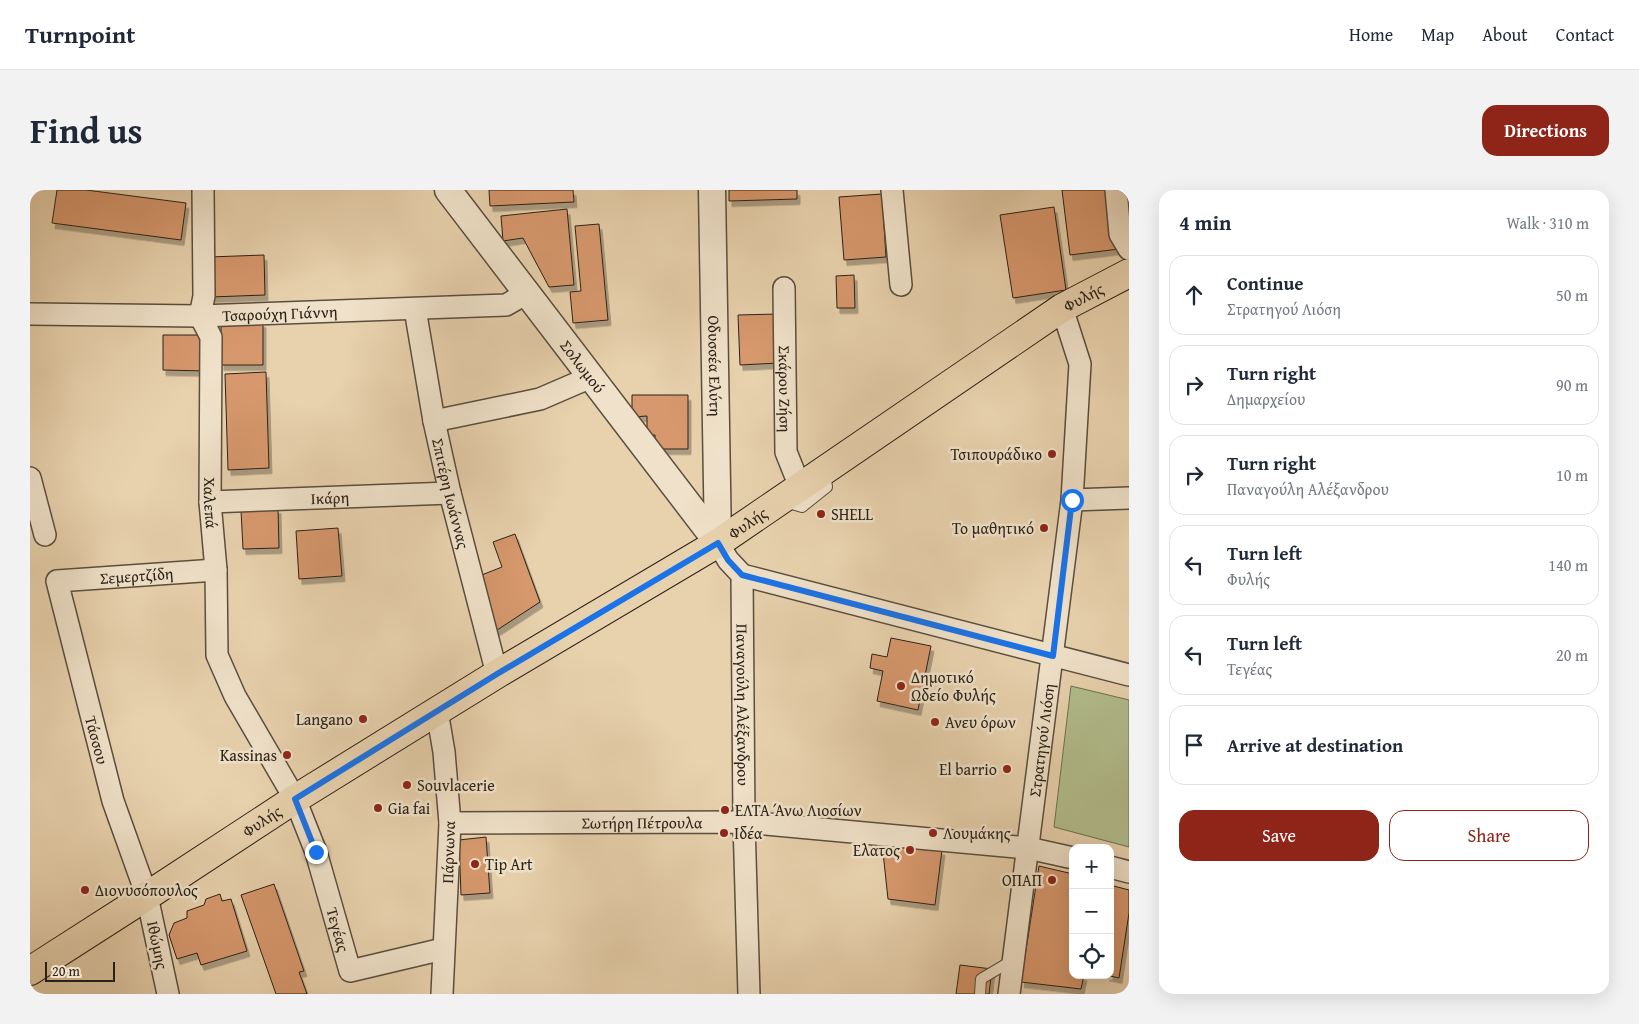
<!DOCTYPE html>
<html lang="en">
<head>
<meta charset="utf-8">
<style>
	:root { --surface:#fff; --page:#f2f2f3; --text:#1f2937; --muted:#747a83; --line:#e0e1e3; --accent:#8f2418 }
	body { margin:0; font-family:"Gentium Book Plus",serif; background:var(--page); color:var(--text) }
	.controls { position:absolute; right:15px; bottom:15px; display:grid; overflow:hidden; border-radius:10px; box-shadow:0 5px 20px #0002 }
	.controls button { width:45px; height:45px; display:grid; place-items:center; padding:0; border:0; border-bottom:1px solid var(--line); background:var(--surface); color:var(--text); font:25px sans-serif }
	.scale { position:absolute; left:15px; bottom:12px; width:70px; box-sizing:border-box; padding-left:5px; border:2px solid #2a2218; border-top:0; font-size:14px; line-height:18px; white-space:nowrap; color:#2a2218; -webkit-text-stroke:4px #f0e2ca; paint-order:stroke }
	.stop { position:absolute; width:15px; height:15px; margin:-11px; border:4px solid #1a73e8; border-radius:50%; background:#fff }
	.stop.end { background:#1a73e8; border-color:#fff; box-shadow:0 1px 5px #0008 }
	.list { margin:0; padding:0; list-style:none }
	h2 { display:flex; justify-content:space-between; align-items:center; height:65px; margin:0; padding:0 20px; font-size:21px }
	h2 small { font-size:16px; font-weight:400; color:var(--muted) }
	.list li { display:grid; grid-template-columns:32px 1fr auto; gap:15px; align-items:center; box-sizing:border-box; height:80px; margin:0 10px 10px; padding:0 10px; border:1px solid var(--line); border-radius:15px }
	.list b { display:block; font-size:19px; white-space:nowrap }
	.list p { margin:0; font-size:16px; white-space:nowrap; color:var(--muted) }
	.list em { font-size:16px; font-style:normal; color:var(--muted) }
	.actions { display:flex; gap:10px; padding:15px 20px }
	.actions a { flex:1; padding:11px 0; border:1px solid var(--accent); border-radius:15px; text-align:center; font-size:18px; color:var(--accent) }
	.actions .main { background:var(--accent); color:#fff }
	.icon { flex:none; width:28px; height:28px; fill:none; stroke:currentColor; stroke-width:2; stroke-linecap:round; stroke-linejoin:round }
	.map { position:relative; flex:none; width:1099px; height:804px; overflow:hidden; border-radius:15px }
	header { display:flex; align-items:center; gap:30px; box-sizing:border-box; height:70px; padding:0 25px; background:var(--surface); border-bottom:1px solid var(--line) }
	header strong { font-size:24px }
	nav { display:flex; gap:28px; margin-inline-start:auto; font-size:18px }
	.intro { display:flex; align-items:center; justify-content:space-between; box-sizing:border-box; height:120px; padding:0 30px }
	h1 { margin:0; font-size:35px }
	.button { padding:12px 22px; border-radius:15px; background:var(--accent); color:#fff; font-size:18px; font-weight:700 }
	main { display:flex; gap:30px; padding:0 30px }
	aside { flex:1; background:var(--surface); border-radius:15px; box-shadow:0 5px 20px #0002 }
	.map>svg:first-child { display:block }
	.green { fill:#b2bd8d; stroke:#6e7052 }
	.building { fill:#d7986d; stroke:#2a2218; filter:url(#shadow) }
	.lines { fill:none; stroke-linecap:round; stroke-linejoin:round }
	.service-casing { stroke:#5a4e3e; stroke-width:12 }
	.minor-casing { stroke:#5a4e3e; stroke-width:24 }
	.tertiary-casing { stroke:#5a4e3e; stroke-width:29 }
	.primary-casing { stroke:#2a2218; stroke-width:30 }
	.service { stroke:#f0e2ca; stroke-width:10 }
	.minor { stroke:#f0e2ca; stroke-width:21 }
	.tertiary { stroke:#f0e2ca; stroke-width:26 }
	.primary { stroke:#e8d2ae; stroke-width:28 }
	.route { stroke:#1a73e8; stroke-width:6 }
	.poi-dot { fill:#8f2418; stroke:#f0e2ca; stroke-width:2 }
	.labels { text-anchor:middle; stroke-width:5; stroke-linejoin:round; paint-order:stroke }
	.street-label { font-size:16px; fill:#2a2218; stroke:#f0e2ca }
	.poi-label { font-size:16px; fill:#2a2218; stroke:#f0e2ca; text-anchor:start }
</style>
</head>
<body>
<header>
<strong>Turnpoint</strong>
<nav><a>Home</a><a>Map</a><a>About</a><a>Contact</a></nav>
</header>
<div class="intro"><h1>Find us</h1><a class="button">Directions</a></div>
<main>
<div class="map">
<svg width="1099" height="804" viewBox="0 0 1099 804">
	<defs>
		<filter id="shadow"><feDropShadow dx="3" dy="5.5" stdDeviation="0" flood-color="#0004"/></filter>
	</defs>
	<rect width="100%" height="100%" fill="#e8d2ae"/>
	<filter id="stains"><feTurbulence type="fractalNoise" baseFrequency=".004" numOctaves="4"/><feColorMatrix values="0 0 0 0 .2 0 0 0 0 .09 0 0 0 0 .02 0 0 0 .5 -.17"/></filter>
	<radialGradient id="worn" r=".72"><stop offset=".6" stop-color="#630" stop-opacity="0"/><stop offset="1" stop-color="#630" stop-opacity=".3"/></radialGradient>
	<!-- green -->
	<path class="green" d="M1041 496 1099 510V657L1024 637Z"/>
	<!-- building -->
	<path class="building" d="M27 0H56L156 13 151 50 22 33Z
		M459 0H543L544 12 460 16Z
		M699 0H767V9L699 11Z
		M1032 0H1082L1089 59 1040 65Z
		M852 4 856 67 814 70 809 7Z
		M1024 17 1036 100 983 108 970 25Z
		M537 19 544 95 519 97 493 48 473 51 471 26Z
		M569 34 578 130 543 133 540 102 551 101 545 36Z
		M234 65 235 105 181 107 179 67Z
		M824 85 825 118H807L806 86Z
		M748 124 749 173 710 175 708 125Z
		M191 132H233V175H191Z
		M133 145H176V181L133 180Z
		M236 182 239 278 198 280 195 184Z
		M602 205H658V259H625V245H617V226L602 227Z
		M248 318 249 358 213 359 211 320Z
		M308 338 312 386 269 389 266 341Z
		M485 344 510 412 464 442 444 388 472 377 463 352Z
		M861 448 901 456 888 520 847 511 853 481 840 478 842 464 857 467Z
		M456 647 460 703 431 705 429 650Z
		M852 653 912 660 905 715 858 709Z
		M1009 676 1043 684V785H1054L1051 799 991 792Z
		M244 694 274 781 269 782 277 804H246L211 705Z
		M1080 695 1099 700V723L1089 788 1076 785H1080Z
		M190 704 192 711 201 709 217 761 171 775 167 763 147 769 139 745 144 733 157 728V721L174 715 176 709Z
		M930 775 962 779 959 804H926Z"/>
	<g class="lines">
		<!-- service casing -->
		<g class="service-casing">
			<path id="service" d="M755 312 772 317 797 297 795 282
				M950 804 951 789 983 770"/>
		</g>
		<!-- minor casing -->
		<g class="minor-casing">
			<g id="minor">
				<path id="s1" d="M173 0 174 106 170 126 181 147 180 312 186 380 187 465 205 506 265 609 286 662 320 781 413 759"/>
				<path d="M862 0 871 95"/>
				<path d="M1086 0 1090 44 1099 59"/>
				<path id="s2" d="M754 98 756 262 770 297"/>
				<path id="s3" d="M385 119 404 231 420 303 467 484"/>
				<path id="s4" d="M0 124 170 126 476 115 497 103"/>
				<path d="M404 231 510 209 561 187"/>
				<path d="M0 288 15 345"/>
				<path d="M1042 310 1099 308"/>
				<path id="s5" d="M180 312 420 303"/>
				<path id="s6" d="M688 353 698 370 712 385 714 632 719 804"/>
				<path d="M712 385 1099 485"/>
				<path d="M407 521 414 562 420 633 412 804"/>
				<path id="s7" d="M420 633 714 632 998 658 1043 668"/>
				<path d="M1080 677 1099 682"/>
				<path id="s8" d="M138 804 117 706 83 611 27 391 186 380"/>
				<path id="s9" d="M979 804 1042 310 1050 174 1032 118"/>
			</g>
		</g>
		<!-- tertiary casing -->
		<g class="tertiary-casing">
			<g id="tertiary">
				<path id="s10" d="M418 0 688 353"/>
				<path id="s11" d="M682 0 688 353"/>
			</g>
		</g>
		<!-- primary casing -->
		<g class="primary-casing">
			<g id="primary">
				<path id="s12" d="M0 781 117 706 265 609 467 484 688 353 1032 118 1099 83"/>
			</g>
		</g>
		<!-- service -->
		<use href="#service" class="service"/>
		<!-- minor -->
		<use href="#minor" class="minor"/>
		<!-- tertiary -->
		<use href="#tertiary" class="tertiary"/>
		<!-- primary -->
		<use href="#primary" class="primary"/>
	</g>
	<g class="lines">
		<!-- route -->
		<path class="route" d="M286 662 265 609 467 484 688 353 698 370 712 385 1023 466 1042 310"/>
	</g>
	<!-- markers -->
	<g class="poi-dot">
		<circle cx="1022" cy="264" r="5"/>
		<circle cx="791" cy="324" r="5"/>
		<circle cx="1014" cy="338" r="5"/>
		<circle cx="871" cy="496" r="5"/>
		<circle cx="333" cy="529" r="5"/>
		<circle cx="905" cy="532" r="5"/>
		<circle cx="257" cy="565" r="5"/>
		<circle cx="977" cy="579" r="5"/>
		<circle cx="377" cy="595" r="5"/>
		<circle cx="348" cy="618" r="5"/>
		<circle cx="695" cy="620" r="5"/>
		<circle cx="694" cy="643" r="5"/>
		<circle cx="903" cy="643" r="5"/>
		<circle cx="880" cy="660" r="5"/>
		<circle cx="445" cy="674" r="5"/>
		<circle cx="1022" cy="690" r="5"/>
		<circle cx="55" cy="700" r="5"/>
	</g>
	<g class="labels">
		<!-- street labels -->
		<g class="street-label">
			<text dy="6" stroke="none"><textPath href="#s12" startOffset="1251">Φυλής</textPath></text>
			<text dy="6" stroke="none"><textPath href="#s4" startOffset="250">Τσαρούχη Γιάννη</textPath></text>
			<text dy="6" stroke="none"><textPath href="#s10" startOffset="222">Σολωμού</textPath></text>
			<text dy="6" stroke="none"><textPath href="#s11" startOffset="176">Οδυσσέα Ελύτη</textPath></text>
			<text dy="6" stroke="none"><textPath href="#s2" startOffset="101">Σκάρου Ζήση</textPath></text>
			<text dy="6" stroke="none"><textPath href="#s3" startOffset="188">Σπιτέρη Ιωάννας</textPath></text>
			<text dy="6" stroke="none"><textPath href="#s5" startOffset="120">Ικάρη</textPath></text>
			<text dy="6" stroke="none"><textPath href="#s1" startOffset="316">Χαλεπά</textPath></text>
			<text dy="6" stroke="none"><textPath href="#s12" startOffset="846">Φυλής</textPath></text>
			<text dy="6" stroke="none"><textPath href="#s8" startOffset="508">Σεμερτζίδη</textPath></text>
			<text dy="6" stroke="none"><textPath href="#s6" startOffset="170">Παναγούλη Αλέξανδρου</textPath></text>
			<text transform="translate(67 550) rotate(75)" y="6">Τάσσου</text>
			<text dy="6" stroke="none"><textPath href="#s9" startOffset="256">Στρατηγού Λιόση</textPath></text>
			<text dy="6" stroke="none"><textPath href="#s12" startOffset="276">Φυλής</textPath></text>
			<text dy="6" stroke="none"><textPath href="#s7" startOffset="192">Σωτήρη Πέτρουλα</textPath></text>
			<text transform="translate(418 662) rotate(-88)" y="6">Πάρνωνα</text>
			<text dy="6" stroke="none"><textPath href="#s1" startOffset="770">Τεγέας</textPath></text>
			<text transform="translate(128 755) rotate(78)" y="6">Ιθώμης</text>
		</g>
		<!-- poi labels -->
		<g class="poi-label">
			<text x="1012" y="270" text-anchor="end">Τσιπουράδικο</text>
			<text x="801" y="330">SHELL</text>
			<text x="1004" y="344" text-anchor="end">Το μαθητικό</text>
			<text x="881" y="493">Δημοτικό<tspan x="881" dy="18">Ωδείο Φυλής</tspan></text>
			<text x="323" y="535" text-anchor="end">Langano</text>
			<text x="915" y="538">Ανευ όρων</text>
			<text x="247" y="571" text-anchor="end">Kassinas</text>
			<text x="967" y="585" text-anchor="end">El barrio</text>
			<text x="387" y="601">Souvlacerie</text>
			<text x="358" y="624">Gia fai</text>
			<text x="705" y="626">ΕΛΤΑ Άνω Λιοσίων</text>
			<text x="704" y="649">Ιδέα</text>
			<text x="913" y="649">Λουμάκης</text>
			<text x="870" y="666" text-anchor="end">Ελατος</text>
			<text x="455" y="680">Tip Art</text>
			<text x="1012" y="696" text-anchor="end">ΟΠΑΠ</text>
			<text x="65" y="706">Διονυσόπουλος</text>
		</g>
	</g>
	<rect width="100%" height="100%" filter="url(#stains)"/>
	<rect width="100%" height="100%" fill="url(#worn)"/>
</svg>
<div class="controls">
<button>+</button>
<button>−</button>
<button><svg class="icon" aria-label="locate" viewBox="0 0 24 24"><circle cx="12" cy="12" r="6"/><path d="M12 2v4M12 18v4M2 12h4M18 12h4"/></svg></button>
</div>
<div class="scale">20 m</div>
<div class="stop" style="left:1042px;top:310px"></div>
<div class="stop end" style="left:286px;top:662px"></div>
</div>
<aside>
<h2>4 min<small>Walk · 310 m</small></h2>
<ul class="list">
<li><svg class="icon" aria-label="ahead" viewBox="0 0 24 24"><path d="M12 20V5M6 11l6-6 6 6"/></svg><div><b>Continue</b><p>Στρατηγού Λιόση</p></div><em>50 m</em></li>
<li><svg class="icon" aria-label="right" viewBox="0 0 24 24"><path d="M7 20v-9h11M14 6l5 5-5 5"/></svg><div><b>Turn right</b><p>Δημαρχείου</p></div><em>90 m</em></li>
<li><svg class="icon" aria-label="right" viewBox="0 0 24 24"><path d="M7 20v-9h11M14 6l5 5-5 5"/></svg><div><b>Turn right</b><p>Παναγούλη Αλέξανδρου</p></div><em>10 m</em></li>
<li><svg class="icon" aria-label="left" viewBox="0 0 24 24"><path d="M17 20v-9H6M10 6l-5 5 5 5"/></svg><div><b>Turn left</b><p>Φυλής</p></div><em>140 m</em></li>
<li><svg class="icon" aria-label="left" viewBox="0 0 24 24"><path d="M17 20v-9H6M10 6l-5 5 5 5"/></svg><div><b>Turn left</b><p>Τεγέας</p></div><em>20 m</em></li>
<li><svg class="icon" aria-label="arrive" viewBox="0 0 24 24"><path d="M6 21V4h12l-3 4 3 4H6"/></svg><div><b>Arrive at destination</b></div></li>
</ul>
<div class="actions"><a class="main">Save</a><a>Share</a></div>
</aside>
</main>
</body>
</html>
